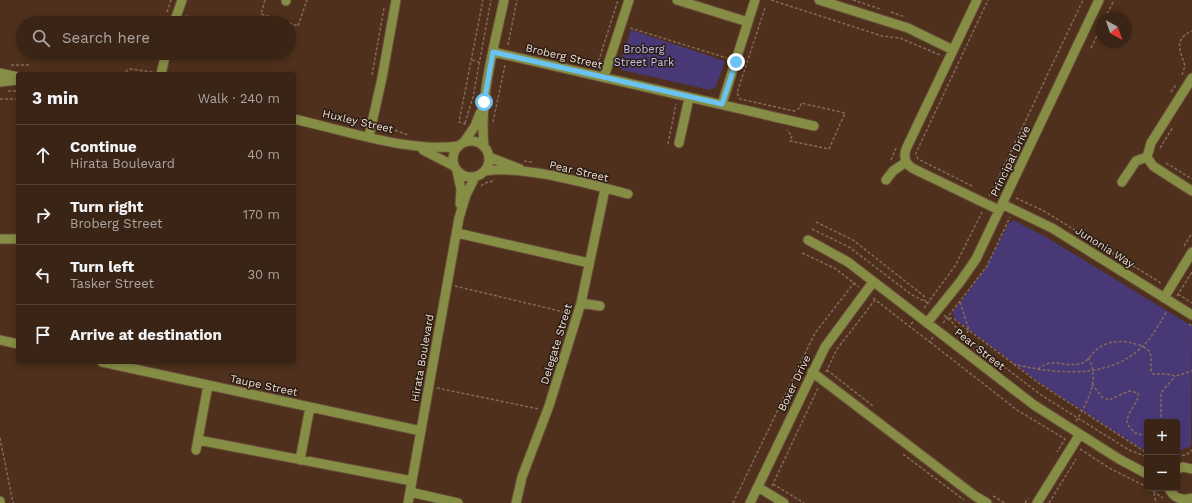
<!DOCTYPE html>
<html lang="en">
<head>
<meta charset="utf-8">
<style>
	:root { --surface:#3a2415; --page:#412c1e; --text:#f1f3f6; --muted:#aba4a0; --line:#544134 }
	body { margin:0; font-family:"Work Sans",sans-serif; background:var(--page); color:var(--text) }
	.controls { position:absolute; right:12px; bottom:12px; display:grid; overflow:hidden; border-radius:4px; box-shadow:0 2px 6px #0003 }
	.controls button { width:36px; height:36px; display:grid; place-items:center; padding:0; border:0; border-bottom:1px solid var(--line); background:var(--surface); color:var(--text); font:20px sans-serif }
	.compass { position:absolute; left:1096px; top:12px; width:36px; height:36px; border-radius:50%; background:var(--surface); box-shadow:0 2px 6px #0003; rotate:140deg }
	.stop { position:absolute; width:12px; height:12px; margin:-9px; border:3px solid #6bc3f2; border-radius:50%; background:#fff }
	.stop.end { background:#6bc3f2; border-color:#fff; box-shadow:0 1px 4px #0008 }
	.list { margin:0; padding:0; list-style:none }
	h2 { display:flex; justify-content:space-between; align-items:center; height:52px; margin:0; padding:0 16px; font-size:17px }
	h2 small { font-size:13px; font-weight:400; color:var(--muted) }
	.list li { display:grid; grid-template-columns:26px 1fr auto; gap:12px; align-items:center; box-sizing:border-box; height:60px; padding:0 16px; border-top:1px solid var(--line) }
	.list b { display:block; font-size:15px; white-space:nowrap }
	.list p { margin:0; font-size:13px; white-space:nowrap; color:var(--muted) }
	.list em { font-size:13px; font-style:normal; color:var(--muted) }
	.icon { flex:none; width:22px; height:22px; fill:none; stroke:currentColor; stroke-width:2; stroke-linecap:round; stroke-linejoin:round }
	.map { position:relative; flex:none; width:1192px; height:503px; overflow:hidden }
	.search { position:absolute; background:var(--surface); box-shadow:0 2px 6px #0003; left:16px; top:16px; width:280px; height:44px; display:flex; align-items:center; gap:10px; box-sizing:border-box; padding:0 14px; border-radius:22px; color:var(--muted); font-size:15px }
	.panel { position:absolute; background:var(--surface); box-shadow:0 2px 6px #0003; left:16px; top:72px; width:280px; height:292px; border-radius:4px }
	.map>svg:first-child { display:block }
	.green { fill:#493876 }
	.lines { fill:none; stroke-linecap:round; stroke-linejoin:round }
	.minor-casing { stroke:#684c39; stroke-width:11 }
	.path { stroke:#856a59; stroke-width:1.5; stroke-dasharray:3 2; stroke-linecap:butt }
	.minor { stroke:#868d44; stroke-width:9 }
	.route { stroke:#6bc3f2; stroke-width:5 }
	.labels { text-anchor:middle; stroke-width:3; stroke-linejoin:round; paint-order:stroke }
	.park-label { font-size:11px; fill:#c9bef3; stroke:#291c13 }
	.street-label { font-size:11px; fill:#f0dcd1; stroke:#291c13 }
</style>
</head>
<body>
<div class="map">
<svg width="1192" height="503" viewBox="0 0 1192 503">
	<rect width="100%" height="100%" fill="#4e301c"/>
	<!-- green -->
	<path class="green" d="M631 30 725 61 716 87 710 90 622 70 619 66Z
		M1013 220 1046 237 1192 326 1191 446 1177 452V422H1147V452L1040 383 954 318 953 312 985 269 1009 223Z"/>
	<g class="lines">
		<!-- minor casing -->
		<g class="minor-casing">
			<path id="minor" d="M677 0 748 22
				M819 0 908 28 953 50
				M977 0 906 149C903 158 906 165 914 169L999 210
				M286 1V0
				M174 23 182 0
				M493 52 814 126
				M0 73 18 77
				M161 74 166 53
				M604 77 629 0
				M1192 78 1151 143 1147 157 1153 166 1192 191
				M0 82 17 80
				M722 104 755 0
				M294 119C343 130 410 153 459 146
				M369 136 382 78 396 0
				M453 159a18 18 0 1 1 36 0a18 18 0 1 1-36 0Z
				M464 142 475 126 480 113
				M679 143 689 98
				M484 147C479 98 494 48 504 0
				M423 150 454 166
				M489 157 520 169
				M457 171 461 189 460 204
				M485 171C526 165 588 184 628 194
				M886 180 893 171 906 162
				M1122 182 1136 161 1147 157
				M1002 204 1052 228 1192 315
				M457 233 589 263
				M0 239H18
				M808 240 848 262 1034 405 1119 459 1147 474
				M1164 298 1192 252
				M581 303 600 306
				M927 323 960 282 976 259 1099 0
				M0 340 18 344
				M102 362 421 431
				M812 372 975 496 987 503
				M198 440 412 481
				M196 450 208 385
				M300 460 310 407
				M1177 469 1183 467 1192 469
				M758 487 784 503
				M1169 488C1173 498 1182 501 1192 498
				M410 492 458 503
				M0 501V503
				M408 503 459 218 466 195 475 177
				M516 503 522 477 549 406 581 303 605 189
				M750 503 825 347 873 282
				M1037 503 1080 434"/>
		</g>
		<!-- path -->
		<path class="path" d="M265 0 261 14 288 23
			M771 0 882 36 900 38 940 55V54
			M853 0 880 9
			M765 8 737 93 740 99 794 111 800 108 801 103 845 113 829 149 790 141 792 136 787 130
			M167 12 171 0
			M891 12 905 17
			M1105 18 1114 0
			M185 23 187 15
			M289 23 298 26 307 0
			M630 28 727 58
			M508 45 517 0
			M1091 48 1102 25
			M472 60 479 62
			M11 65H30
			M597 66 618 0
			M121 74 130 69 153 72
			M372 75 384 8
			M1182 75 1185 66C1181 52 1172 40 1192 31
			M8 91H18
			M1171 92 1176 85
			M0 99H18
			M330 118 364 120
			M493 122 505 65
			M465 123 473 97 491 0
			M466 124 459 122 483 0
			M381 125 408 135
			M668 144 676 104
			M1160 148 1173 127
			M891 160 897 146
			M524 161 532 162
			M1166 163 1192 179
			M481 186 485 183 493 181 494 179
			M972 186 918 159 916 153 988 0
			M1000 190 994 187 1083 0
			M989 196 994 187
			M1016 198 1044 211 1161 283
			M816 222 853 240 924 296 925 301
			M812 229 849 247 912 295 930 304
			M1184 246 1192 233
			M802 253 836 269 859 287
			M455 286 568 313
			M1178 294 1192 303
			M1177 296 1192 272
			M873 298 909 326
			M960 302 969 330 962 338
			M924 308 955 266 982 212
			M944 315 953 323 959 332 1041 395 1129 450 1147 457
			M949 318 954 319 1040 384 1147 453
			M913 322 909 326 930 342 933 337
			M943 323 987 266 1010 217
			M1189 324 1192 326
			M930 342 1017 410 1065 439 1057 452
			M1013 364C1055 374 1109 380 1143 346 1153 336 1160 323 1167 311
			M1038 369C1051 357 1065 367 1079 364 1086 363 1089 358 1093 353 1104 341 1118 340 1133 343 1138 345 1145 346 1149 351 1154 359 1148 368 1153 374H1166L1176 376 1192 371
			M827 370 873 406
			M826 372 837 349 875 300
			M1092 384 1102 397 1109 400 1129 391 1138 393C1140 402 1126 411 1127 424L1135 433 1147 436
			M437 388 539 409
			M1076 421C1087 404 1101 377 1088 358
			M1161 422V393L1175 376
			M0 438 13 503
			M1080 449 1111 469 1147 487
			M903 454 964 500
			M1177 456 1186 455 1192 450
			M773 484 804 503
			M772 486 818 388
			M1153 488 1156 503
			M1153 491 1163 498
			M993 496 1005 503
			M733 503 815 333 854 283
			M1025 503 1028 498
			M1049 503 1076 459"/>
		<!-- minor -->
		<use href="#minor" class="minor"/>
	</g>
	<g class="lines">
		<!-- route -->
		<path class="route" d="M484 102 493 52 722 104 736 62"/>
	</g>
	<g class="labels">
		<!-- park labels -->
		<g class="park-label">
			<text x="644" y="53">Broberg<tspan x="644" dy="13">Street Park</tspan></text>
		</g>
		<!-- street labels -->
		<g class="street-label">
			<text transform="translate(564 56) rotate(13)" y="4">Broberg Street</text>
			<text transform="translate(358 121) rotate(13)" y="4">Huxley Street</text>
			<text transform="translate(1010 161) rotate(-64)" y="4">Principal Drive</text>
			<text transform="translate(579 171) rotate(13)" y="4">Pear Street</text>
			<text transform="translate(1105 247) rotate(32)" y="4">Junonia Way</text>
			<text transform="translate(556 344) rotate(-73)" y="4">Delegate Street</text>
			<text transform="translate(980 349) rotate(38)" y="4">Pear Street</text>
			<text transform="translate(422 358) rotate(-80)" y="4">Hirata Boulevard</text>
			<text transform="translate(794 383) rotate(-64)" y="4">Boxer Drive</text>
			<text transform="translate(264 385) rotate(12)" y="4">Taupe Street</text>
		</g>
	</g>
</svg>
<div class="controls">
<button>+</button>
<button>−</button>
</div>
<svg class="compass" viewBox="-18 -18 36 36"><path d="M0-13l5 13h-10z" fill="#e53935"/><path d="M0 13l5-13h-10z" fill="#aba4a0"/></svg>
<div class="stop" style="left:484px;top:102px"></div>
<div class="stop end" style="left:736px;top:62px"></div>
<div class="search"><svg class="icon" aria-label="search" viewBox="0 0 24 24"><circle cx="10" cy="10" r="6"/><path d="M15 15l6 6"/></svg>Search here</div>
<section class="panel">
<h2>3 min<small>Walk · 240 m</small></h2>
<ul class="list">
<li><svg class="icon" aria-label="ahead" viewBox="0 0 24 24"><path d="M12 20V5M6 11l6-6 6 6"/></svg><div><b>Continue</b><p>Hirata Boulevard</p></div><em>40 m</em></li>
<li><svg class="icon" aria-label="right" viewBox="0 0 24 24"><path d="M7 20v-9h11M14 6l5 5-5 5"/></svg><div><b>Turn right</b><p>Broberg Street</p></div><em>170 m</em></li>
<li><svg class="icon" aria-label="left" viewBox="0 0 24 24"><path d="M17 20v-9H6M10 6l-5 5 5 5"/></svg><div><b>Turn left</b><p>Tasker Street</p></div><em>30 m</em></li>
<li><svg class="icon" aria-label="arrive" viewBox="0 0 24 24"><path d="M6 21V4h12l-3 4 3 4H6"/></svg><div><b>Arrive at destination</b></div></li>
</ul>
</section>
</div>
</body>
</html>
